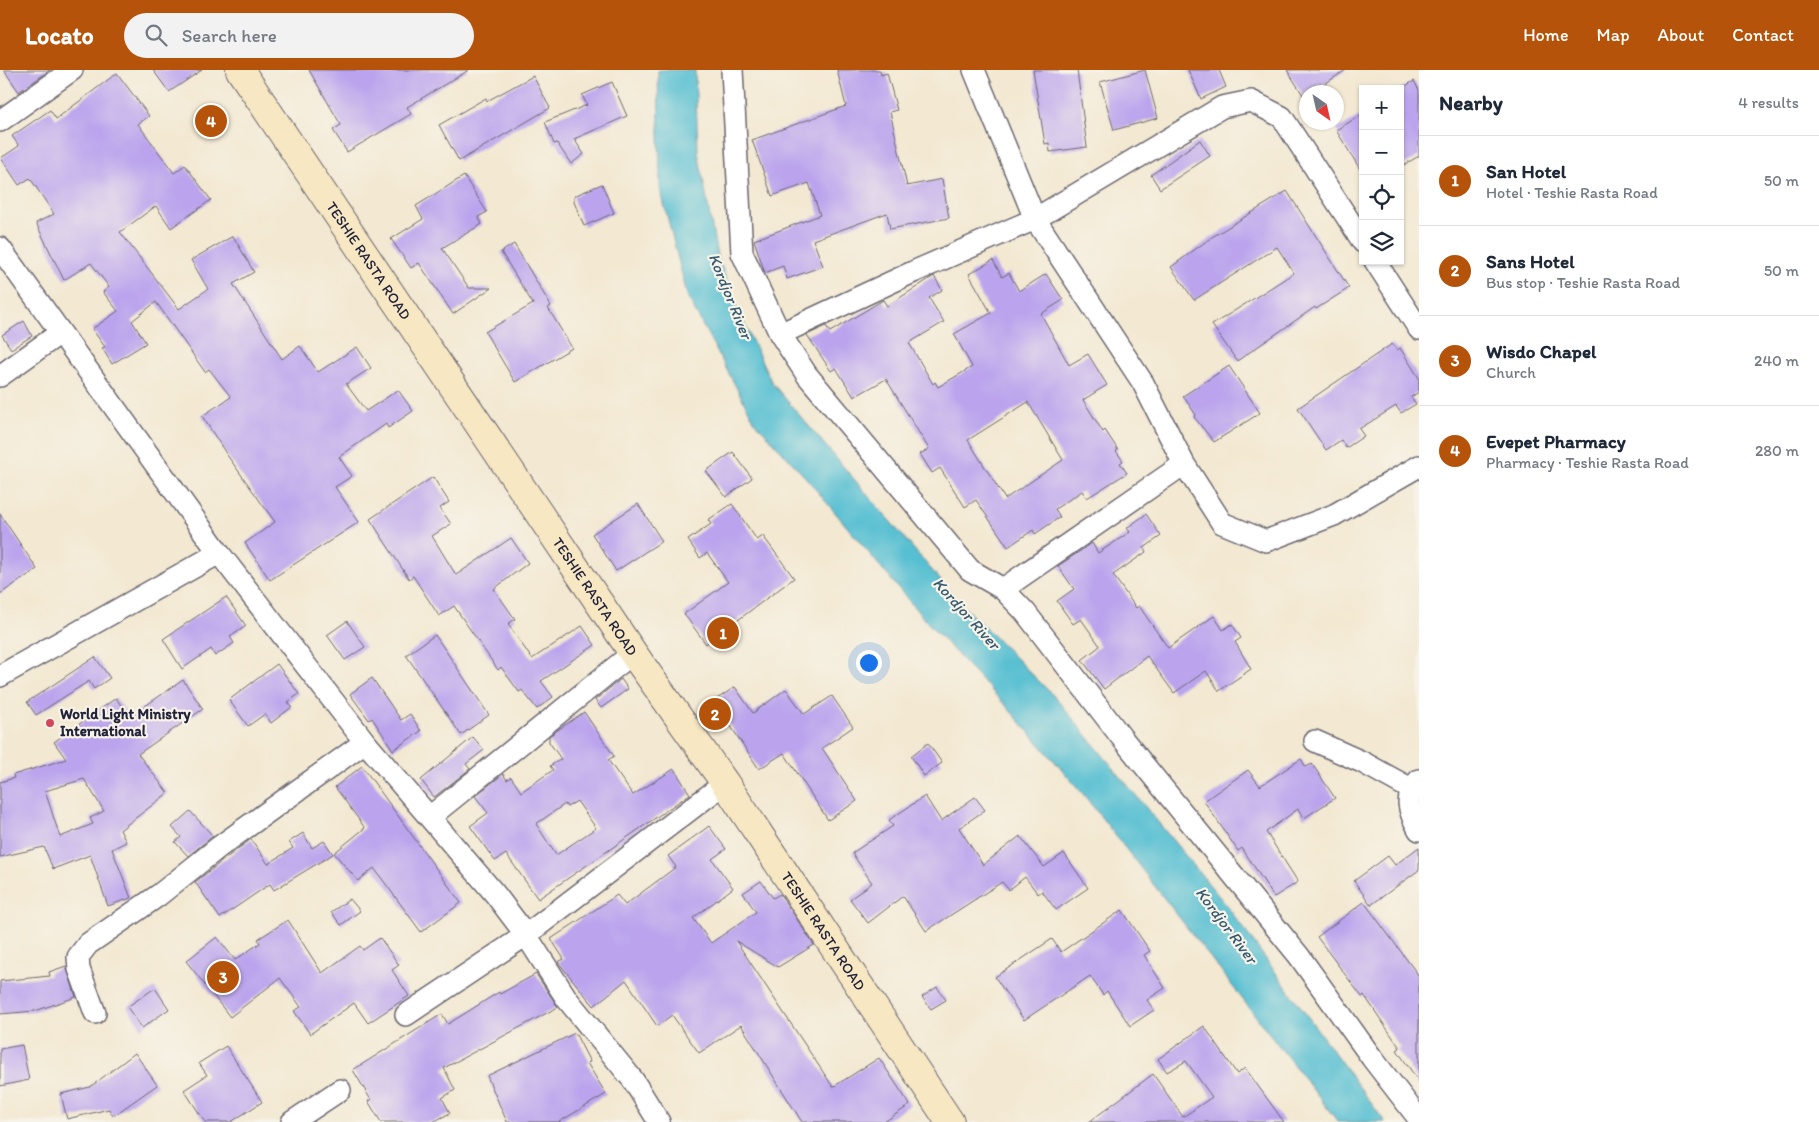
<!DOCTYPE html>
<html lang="en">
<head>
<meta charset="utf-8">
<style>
	:root { --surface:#fff; --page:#f2f2f3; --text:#1f2937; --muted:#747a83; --line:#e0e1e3; --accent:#b45309 }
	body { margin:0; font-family:Itim,sans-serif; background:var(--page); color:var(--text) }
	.controls { position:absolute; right:15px; top:15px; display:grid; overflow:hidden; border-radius:0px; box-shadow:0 1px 4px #0004 }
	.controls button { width:45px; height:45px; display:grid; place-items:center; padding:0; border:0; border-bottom:1px solid var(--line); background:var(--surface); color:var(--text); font:25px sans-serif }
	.compass { position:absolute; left:1299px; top:15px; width:45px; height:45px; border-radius:50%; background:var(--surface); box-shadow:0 1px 4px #0004; rotate:146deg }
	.you { position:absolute; left:868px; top:592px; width:18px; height:18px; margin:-12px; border:4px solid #fff; border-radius:50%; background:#1a73e8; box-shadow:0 0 0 8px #1a73e833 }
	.badge { display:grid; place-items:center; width:32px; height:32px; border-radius:50%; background:var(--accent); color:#fff; font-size:16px; font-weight:700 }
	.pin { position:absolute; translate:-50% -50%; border:2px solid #fff; box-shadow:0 1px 5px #0006 }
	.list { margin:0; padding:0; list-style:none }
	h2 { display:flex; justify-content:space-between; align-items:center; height:65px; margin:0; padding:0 20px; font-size:21px }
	h2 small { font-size:16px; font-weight:400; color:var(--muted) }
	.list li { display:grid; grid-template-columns:32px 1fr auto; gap:15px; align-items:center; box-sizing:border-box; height:90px; padding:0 20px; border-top:1px solid var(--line) }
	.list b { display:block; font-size:19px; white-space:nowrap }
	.list p { margin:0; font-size:16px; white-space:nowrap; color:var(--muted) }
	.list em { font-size:16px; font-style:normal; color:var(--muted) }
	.icon { flex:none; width:28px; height:28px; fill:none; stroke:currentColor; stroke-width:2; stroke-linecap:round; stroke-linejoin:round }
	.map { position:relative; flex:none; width:1419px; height:1052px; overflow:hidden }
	header { display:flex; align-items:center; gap:30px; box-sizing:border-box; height:70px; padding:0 25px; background:var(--accent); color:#fff }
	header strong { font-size:24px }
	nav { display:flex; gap:28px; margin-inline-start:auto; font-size:18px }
	.search { width:350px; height:45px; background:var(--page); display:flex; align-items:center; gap:12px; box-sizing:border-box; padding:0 18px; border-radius:28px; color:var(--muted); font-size:19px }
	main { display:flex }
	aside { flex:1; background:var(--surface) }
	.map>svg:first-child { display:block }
	.water { fill:#56bfd2; stroke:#3c7086 }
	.building { fill:#bba4ed; fill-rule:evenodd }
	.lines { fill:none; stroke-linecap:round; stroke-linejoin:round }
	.minor-casing { stroke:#6b6770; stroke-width:24 }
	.secondary-casing { stroke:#6b6770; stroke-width:30 }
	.minor { stroke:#fff; stroke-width:21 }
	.secondary { stroke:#f7e8c3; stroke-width:28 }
	.poi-dot { fill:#d1495b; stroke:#f7f3e8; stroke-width:2 }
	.labels { text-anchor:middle; stroke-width:4.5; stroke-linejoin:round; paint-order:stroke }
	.street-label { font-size:15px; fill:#22223b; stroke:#f7f3e8 }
	.poi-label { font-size:15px; font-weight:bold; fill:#22223b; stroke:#f7f3e8; text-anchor:start }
	.water-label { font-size:16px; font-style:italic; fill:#345970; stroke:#f7f3e8 }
</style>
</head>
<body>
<header>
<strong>Locato</strong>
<div class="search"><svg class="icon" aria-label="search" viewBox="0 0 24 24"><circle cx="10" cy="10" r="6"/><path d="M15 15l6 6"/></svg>Search here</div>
<nav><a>Home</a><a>Map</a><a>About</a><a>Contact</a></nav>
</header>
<main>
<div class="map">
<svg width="1419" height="1052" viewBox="0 0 1419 1052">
	<rect width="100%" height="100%" fill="#f7f3e8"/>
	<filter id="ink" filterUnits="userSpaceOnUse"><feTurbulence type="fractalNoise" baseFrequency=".02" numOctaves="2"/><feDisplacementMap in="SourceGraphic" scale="10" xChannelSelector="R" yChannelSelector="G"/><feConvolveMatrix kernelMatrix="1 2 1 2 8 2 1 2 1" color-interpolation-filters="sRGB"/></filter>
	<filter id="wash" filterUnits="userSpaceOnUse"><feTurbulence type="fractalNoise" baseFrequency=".0096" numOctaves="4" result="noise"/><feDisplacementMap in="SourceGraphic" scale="20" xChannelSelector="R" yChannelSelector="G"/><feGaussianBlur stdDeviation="1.12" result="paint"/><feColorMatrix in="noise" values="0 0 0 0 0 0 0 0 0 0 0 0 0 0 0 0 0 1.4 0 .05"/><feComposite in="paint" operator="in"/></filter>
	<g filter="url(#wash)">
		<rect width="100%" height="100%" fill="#f3e8d1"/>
		<!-- water -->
		<path class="water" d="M658 0H695L698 81 717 185 738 241 772 313 959 532 1055 627 1227 836 1385 1052H1338L1084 725 1007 637 925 550 807 409 755 352 688 228 660 118Z"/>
		<g id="blocks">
			<!-- building -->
			<path class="building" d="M4 0H50L19 22Z
				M153 0H202L169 22Z
				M309 0H469L407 37 411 44 347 82 333 60 341 55Z
				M837 0H880L881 5 887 3 897 40 890 42 907 116 942 109 949 148 890 159 887 143 813 170 823 196 787 209 783 196 765 203 754 170 820 145 809 113 772 126 752 70 846 36Z
				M1033 0H1077L1087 77 1050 82 1049 73 1045 74Z
				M1145 0 1158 48 1114 60 1100 12Z
				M1188 0H1219L1226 17 1201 29Z
				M1287 0H1346L1312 22H1306L1305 28Z
				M117 3 149 46 138 54 174 103 185 95 211 130 171 158 156 136 120 162 179 239 208 219 191 190 233 166 254 202 233 214 282 289 300 276 318 302 357 277 371 298 346 314 366 341 398 320 413 341 388 358 386 354 339 387 352 406 335 417 359 452 270 510 245 473 275 452 227 385 202 346 231 327 209 299 205 302 156 232 132 251 146 273 112 294 102 278 105 277 92 259 118 241 103 222 109 217 91 193 64 210 36 153 54 144 30 108 19 115 1 88 19 76 12 66 50 40 56 49Z
				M533 6 550 38 459 91 439 55 486 28 487 31Z
				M1414 11 1419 20V86L1400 97V19Z
				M612 12 627 46 574 69 584 84 571 94 557 73 554 74 545 52 587 35 582 25Z
				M1363 44V104L1336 60Z
				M1200 70 1210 86 1160 119 1151 105Z
				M464 106 487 142 478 147 482 154 442 178 469 218H491L453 244 419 193 411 198 391 169 423 149 416 136Z
				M602 114 614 143 584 156 574 132V126Z
				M1287 121 1349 218 1316 239 1315 237 1237 291 1212 255 1294 203 1277 177 1194 230 1171 197 1212 167Z
				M514 174 551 236 548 238 572 278 515 312 485 262 533 234 501 182Z
				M993 190 1002 207 1009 203 1019 221 1046 204 1063 230 1041 244 1069 295 1088 284 1107 315 1083 330 1103 362 1105 360 1118 380 1116 381 1123 391 1120 393 1127 403 1087 428 1082 421 1055 439 1060 447 1035 464 1033 460 1008 477 976 430 965 437 940 398 932 403 920 384 929 379 886 309 854 327 836 298 831 301 807 265 826 256 830 262 883 230 887 236 934 206 942 220 929 228 944 252 909 273 933 314 935 312 938 317 972 297 954 264 991 243 969 204ZM1028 332 1063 390 1005 429 968 370Z
				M24 251 32 266 11 279 2 265Z
				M1392 274 1397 280 1400 278 1419 308V322L1411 327 1416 334 1401 343 1396 336 1359 359 1364 366 1346 378 1341 370 1326 380 1298 338Z
				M1229 296 1260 343 1214 372 1194 347 1196 345 1183 326Z
				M733 382 752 408 726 427 706 401Z
				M433 407 449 432 440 438 451 454 432 466 456 505 511 468 528 493 494 519 515 549 508 554 532 589 582 556 595 575 541 611 553 627 537 639 522 620 519 622 501 597 498 600 454 536 439 546 413 506 409 509 370 449Z
				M638 434 662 471 616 501 592 464Z
				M732 434 757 470 763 466 794 508 706 574 684 544 728 512 707 483 700 488 688 470 711 454 708 450Z
				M0 444 37 499 0 524Z
				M1146 444 1161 466 1144 478 1146 482 1113 505 1136 538 1139 536 1168 578 1214 546 1223 560 1232 554 1241 568 1235 572 1251 599 1219 621 1206 601 1174 623 1147 586 1104 619 1082 590 1100 576 1081 549 1073 554 1057 531 1074 519 1058 496 1092 473 1098 483 1130 462 1127 458Z
				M226 527 246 556 230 567 234 573 215 586 211 579 182 599 163 569Z
				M347 551 365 577 345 590 327 565Z
				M435 565 489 645 461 665 406 585Z
				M95 587 110 608 94 619 89 611 36 645 27 632Z
				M277 594 299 624 288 632 292 637 271 653 265 644 248 656 229 630Z
				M372 608 401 650 410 644 421 661 393 680 372 648 369 650 350 624Z
				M621 609 628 619 601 638 595 630Z
				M183 610 203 639 138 684 168 723 120 760 126 772 112 779 131 828 108 836 90 785 53 799 44 777 0 787V712L14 708 13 705 66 689 54 672 116 628 129 647ZM84 709 104 741 90 748 93 754 60 767 45 721Z
				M735 617 753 643 786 619 804 644 832 626 853 657 822 678 857 731 828 750 784 683 759 699 714 631Z
				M584 642 614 686 608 690 633 725 674 699 690 724 538 829 506 784 495 791 470 756 488 743 475 726 503 704 507 710 511 707 521 722 553 700 550 696 561 689 549 672V666ZM577 731 596 758 556 785 536 754 565 734 567 737Z
				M473 667 484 680 466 694 470 699 434 727 421 710Z
				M928 673 942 693 924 706 911 686Z
				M1301 689 1306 697 1312 694 1335 728 1304 748 1298 739 1266 762 1298 812 1274 827 1242 778 1238 781 1204 731 1248 700 1260 716Z
				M362 696 461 833 421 862 374 798 358 811 334 783 365 758 335 717Z
				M925 726 941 751 975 727 985 740 959 758 983 795 1020 766 1044 797 1064 783 1088 818 1056 840 1042 821 1038 824 1025 807 1009 820 1002 812 926 861 903 826 868 853 850 829 872 813 852 783 893 756 889 750Z
				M190 741 213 766 188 786 175 772 181 767 172 757Z
				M709 756 726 779 712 789 733 818 693 848 711 873 756 842 743 823 761 811 773 828 780 824 814 875 778 897 736 871 833 1017 879 988 910 1035 884 1052H802L741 955 699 983 672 945 657 956 626 910 594 936 558 892 564 889 551 869 617 825 625 835 676 797 668 786Z
				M303 763 312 778 324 771 333 784 274 820 270 814 220 848 195 812 251 769 268 794 293 778 289 772Z
				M1419 777V800L1371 835 1354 811 1388 786 1395 795Z
				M350 829 360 841 341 855 331 842Z
				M1364 832 1419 906V1012L1397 980 1400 978 1364 925 1362 927 1317 867Z
				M1122 840 1150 881 1144 885 1165 918 1147 930 1154 940 1130 956 1107 921 1103 925 1090 906 1024 950 995 907 1052 869 1061 882Z
				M288 850 322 903 360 876 363 880 380 868 399 895 392 900 409 926 368 953 354 933 310 964 294 941 301 937 280 908 230 947 186 891 217 867 235 890 260 873 258 869Z
				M66 896 76 927 35 941 0 944V911L50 906 49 902Z
				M536 904 558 937 444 998 455 1020 442 1028 450 1043 433 1052H381L368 1031 371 1030 353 1000 442 944 448 954 499 922 500 924Z
				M937 917 946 930 931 939 922 927Z
				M155 918 169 939 142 958 127 937Z
				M1204 956 1237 1004 1245 998 1284 1052H1089L1153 1004 1183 1047 1212 1027 1186 991 1167 1002 1158 989Z
				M575 963 590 992 587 993 606 1024 559 1052H507L487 1006Z
				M22 975 29 1010 0 1016V979Z
				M226 976 262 1032 231 1052H205L184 1020 207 1005 199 993Z
				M135 983 157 1015 113 1046 109 1039 67 1049 61 1024 90 1017Z"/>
		</g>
	</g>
	<g filter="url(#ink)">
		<use href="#blocks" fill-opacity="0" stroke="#6b6770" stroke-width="1"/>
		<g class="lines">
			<!-- minor casing -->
			<g class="minor-casing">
				<path id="minor" d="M732 0 742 183 780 264 807 305 970 500 1003 519 1025 542 1122 668 1299 886 1372 988 1419 1049
					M974 0 1035 149 1143 313 1184 394 1222 453 1266 471 1334 445 1419 396
					M0 51 72 0
					M0 178 219 483 365 672 495 824 526 865 567 929 633 1010 659 1052
					M1375 191 1419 259
					M780 264 913 202 1035 149 1222 37 1251 31 1282 47 1363 172
					M0 306 60 263
					M1003 519 1184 394
					M0 606 219 483
					M1315 671 1362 692 1411 719
					M1419 710C1403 727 1409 742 1419 760
					M431 746 633 583
					M95 943 79 899 78 887 88 874 159 825 219 777 365 672
					M406 945 526 865 725 713
					M292 1052 340 1020"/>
			</g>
			<!-- secondary casing -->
			<g class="secondary-casing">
				<g id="secondary">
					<path id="s1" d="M240 0 633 583 725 713 950 1052"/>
				</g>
			</g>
			<!-- minor -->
			<use href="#minor" class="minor"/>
			<!-- secondary -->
			<use href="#secondary" class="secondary"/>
		</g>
	</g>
	<!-- markers -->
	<circle class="poi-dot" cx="50" cy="653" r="5"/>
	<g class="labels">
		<!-- street labels -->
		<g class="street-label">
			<text dy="5" stroke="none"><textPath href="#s1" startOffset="230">TESHIE RASTA ROAD</textPath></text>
			<text dy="5" stroke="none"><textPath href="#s1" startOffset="635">TESHIE RASTA ROAD</textPath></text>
			<text dy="5" stroke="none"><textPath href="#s1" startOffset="1040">TESHIE RASTA ROAD</textPath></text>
		</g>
		<!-- poi labels -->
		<g class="poi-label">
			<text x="60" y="649">World Light Ministry<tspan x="60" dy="17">International</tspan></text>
		</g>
		<!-- water labels -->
		<g class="water-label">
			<text transform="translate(731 226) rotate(68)" y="6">Kordjor River</text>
			<text transform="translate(967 543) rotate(48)" y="6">Kordjor River</text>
			<text transform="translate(1227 855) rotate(53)" y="6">Kordjor River</text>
		</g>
	</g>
</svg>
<div class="controls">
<button>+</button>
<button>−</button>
<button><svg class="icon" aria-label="locate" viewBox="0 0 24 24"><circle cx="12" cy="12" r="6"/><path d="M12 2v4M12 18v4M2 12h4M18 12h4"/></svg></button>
<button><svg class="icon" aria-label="layers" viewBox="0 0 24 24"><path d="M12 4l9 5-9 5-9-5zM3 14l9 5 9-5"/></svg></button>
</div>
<svg class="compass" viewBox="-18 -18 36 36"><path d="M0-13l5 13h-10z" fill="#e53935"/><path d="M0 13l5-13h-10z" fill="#747a83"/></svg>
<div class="you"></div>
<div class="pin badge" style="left:723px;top:563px">1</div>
<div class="pin badge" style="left:715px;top:644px">2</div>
<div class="pin badge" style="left:223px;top:907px">3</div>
<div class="pin badge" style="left:211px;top:51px">4</div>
</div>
<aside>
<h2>Nearby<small>4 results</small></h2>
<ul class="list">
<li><span class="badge">1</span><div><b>San Hotel</b><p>Hotel · Teshie Rasta Road</p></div><em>50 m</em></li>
<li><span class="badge">2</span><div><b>Sans Hotel</b><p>Bus stop · Teshie Rasta Road</p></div><em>50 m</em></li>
<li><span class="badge">3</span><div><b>Wisdo Chapel</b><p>Church</p></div><em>240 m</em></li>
<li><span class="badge">4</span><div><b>Evepet Pharmacy</b><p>Pharmacy · Teshie Rasta Road</p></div><em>280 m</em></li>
</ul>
</aside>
</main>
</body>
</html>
